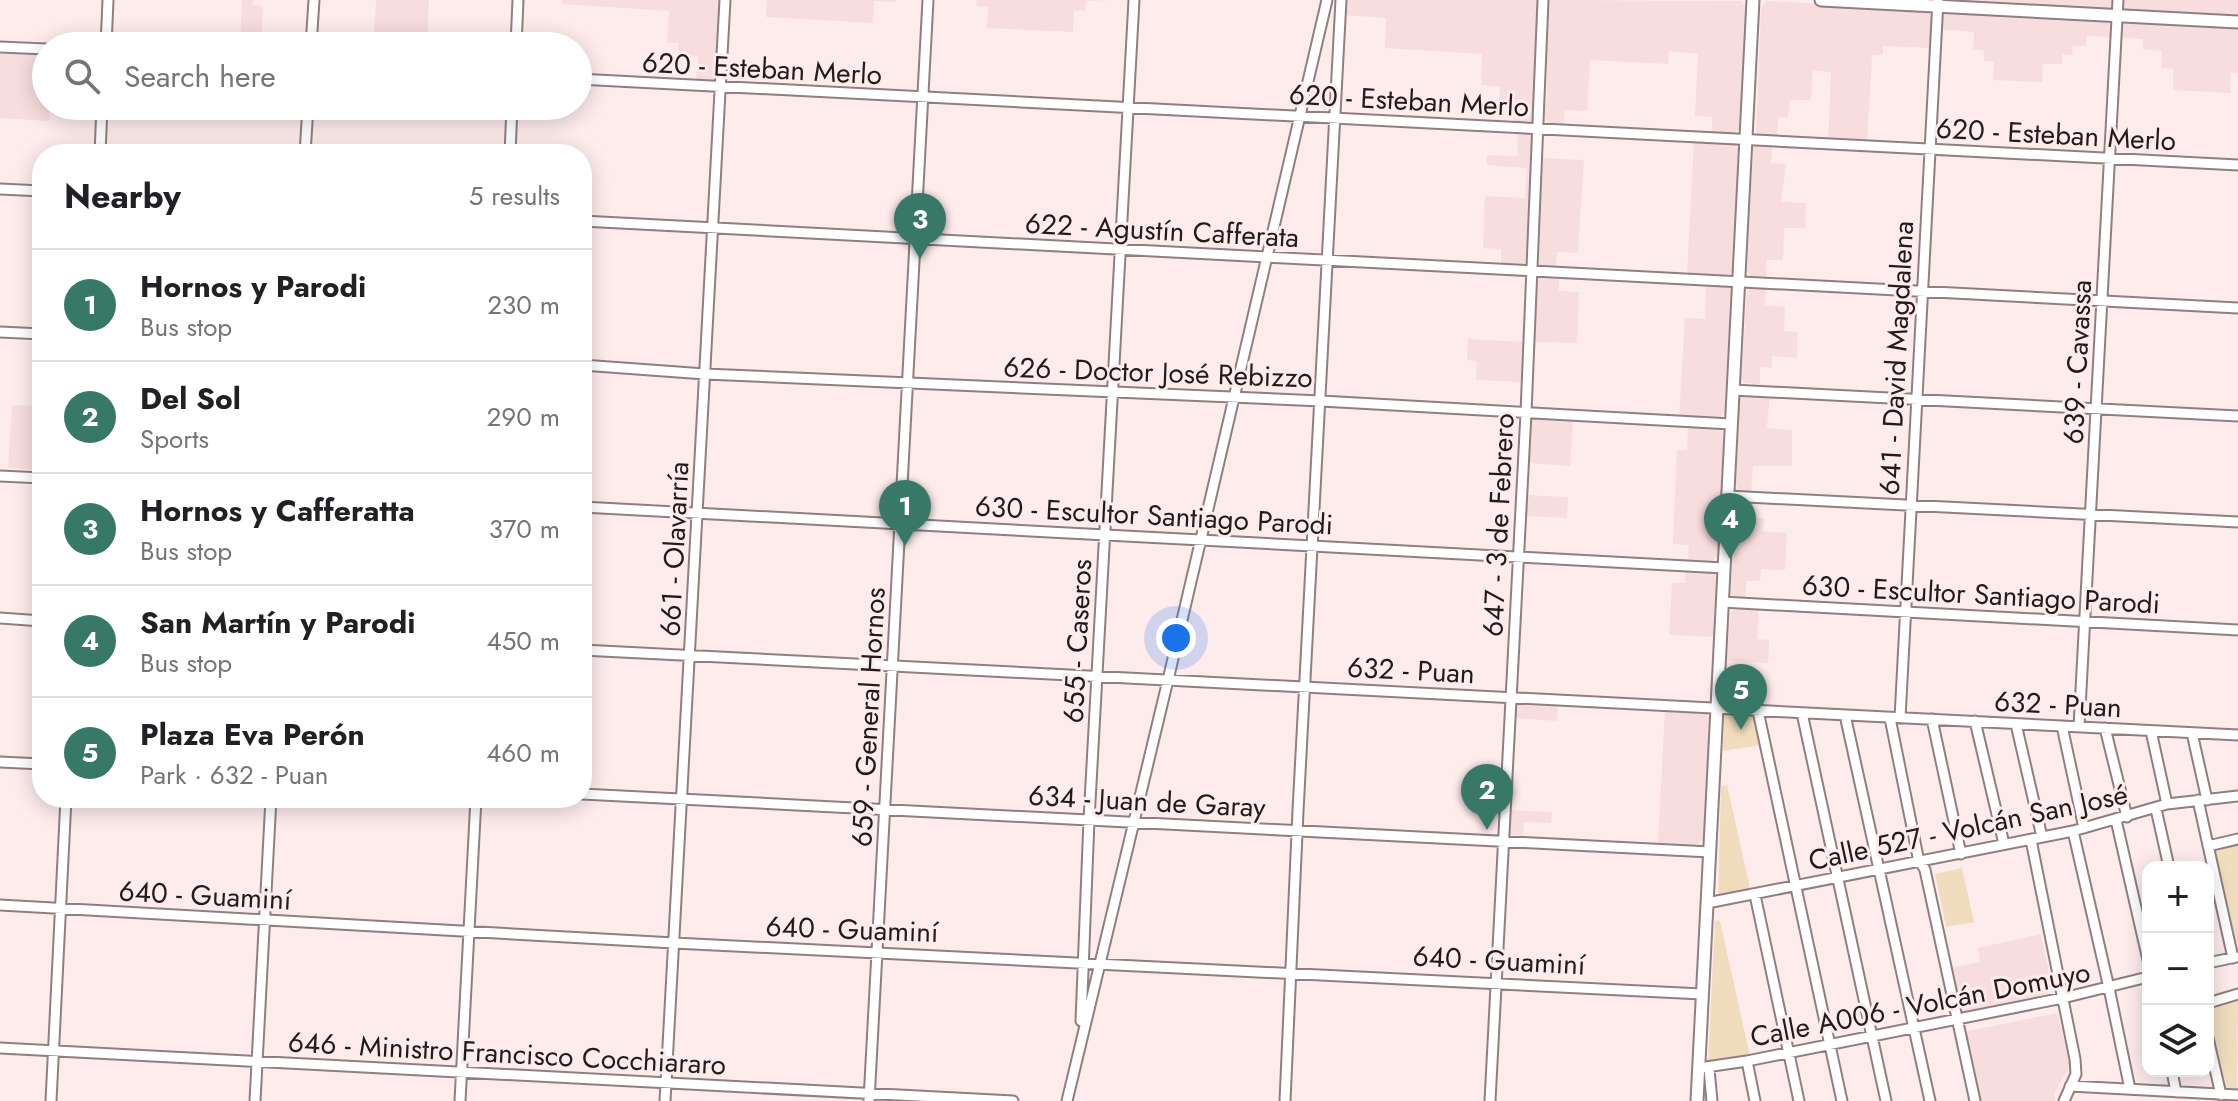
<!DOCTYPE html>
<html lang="en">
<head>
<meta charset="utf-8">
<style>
	:root { --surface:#fff; --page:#f6f6f6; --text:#202124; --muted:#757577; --line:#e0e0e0; --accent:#387867 }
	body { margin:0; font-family:Jost,sans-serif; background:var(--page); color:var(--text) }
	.controls { position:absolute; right:24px; bottom:24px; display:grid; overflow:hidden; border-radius:16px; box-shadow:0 4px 20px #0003 }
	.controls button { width:72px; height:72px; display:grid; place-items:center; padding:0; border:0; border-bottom:2px solid var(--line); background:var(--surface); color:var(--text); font:40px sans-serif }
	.you { position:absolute; left:1176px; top:638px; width:28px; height:28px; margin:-20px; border:6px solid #fff; border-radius:50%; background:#1a73e8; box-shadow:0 0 0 12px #1a73e833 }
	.badge { display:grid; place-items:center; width:52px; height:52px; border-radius:50%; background:var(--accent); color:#fff; font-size:26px; font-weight:700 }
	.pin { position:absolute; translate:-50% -66px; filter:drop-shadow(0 2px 4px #0008) }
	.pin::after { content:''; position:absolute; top:42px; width:28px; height:24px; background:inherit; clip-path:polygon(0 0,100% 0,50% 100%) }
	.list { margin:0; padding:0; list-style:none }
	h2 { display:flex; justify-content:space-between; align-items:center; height:104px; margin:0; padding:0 32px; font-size:34px }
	h2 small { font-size:26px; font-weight:400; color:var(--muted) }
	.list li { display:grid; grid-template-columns:52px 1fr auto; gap:24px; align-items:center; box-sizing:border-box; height:112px; padding:0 32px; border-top:2px solid var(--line) }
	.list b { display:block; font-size:30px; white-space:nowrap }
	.list p { margin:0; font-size:26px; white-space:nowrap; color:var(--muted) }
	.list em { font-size:26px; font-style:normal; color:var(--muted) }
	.icon { flex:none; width:44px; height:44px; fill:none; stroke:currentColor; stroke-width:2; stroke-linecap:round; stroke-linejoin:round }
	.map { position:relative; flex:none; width:2238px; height:1101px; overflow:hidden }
	.search { position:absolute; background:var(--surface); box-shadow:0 4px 20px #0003; left:32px; top:32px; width:560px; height:88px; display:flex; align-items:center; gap:20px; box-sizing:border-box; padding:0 28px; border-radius:44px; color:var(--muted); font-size:30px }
	.panel { position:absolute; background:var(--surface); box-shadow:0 4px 20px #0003; left:32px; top:144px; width:560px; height:664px; border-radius:32px }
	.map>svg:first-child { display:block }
	.built { fill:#f8ddde }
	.green { fill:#f1dcbd }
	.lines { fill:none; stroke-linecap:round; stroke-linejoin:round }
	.minor-casing { stroke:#8f7f80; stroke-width:13 }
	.major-casing { stroke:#8f7f80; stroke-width:15 }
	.minor { stroke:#fff; stroke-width:9 }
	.major { stroke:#fff; stroke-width:11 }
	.labels { text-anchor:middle; stroke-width:6; stroke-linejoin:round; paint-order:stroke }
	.street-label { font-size:28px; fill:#221b1c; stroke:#feeced }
</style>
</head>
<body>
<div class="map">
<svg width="2238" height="1101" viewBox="0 0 2238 1101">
	<rect width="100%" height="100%" fill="#feeced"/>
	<!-- built -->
	<path class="built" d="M242 0H253V5L263 6 261 46H240Z
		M376 0H429L427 46H373Z
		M562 0H720L715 79 712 81 696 80 698 56 678 54V43H667L669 11 562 4Z
		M767 0H896L895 2 874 1 873 23 766 17Z
		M977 0H1109L1086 1 1085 11 1074 10 1073 32 987 28 988 7 976 6Z
		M1344 0H1541L1534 120 1527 125 1513 124 1514 104 1499 103 1500 87 1481 85 1482 54 1385 48 1386 18 1343 15Z
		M1547 0 1741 1 1746 7 1739 130 1732 133H1712V117L1695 116 1698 54 1669 51 1668 64 1590 60 1587 111 1565 110 1563 127 1550 126 1544 117 1547 100Z
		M1951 0H2114L2112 8 2106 9Z
		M2122 0H2238V18L2127 11 2122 8Z
		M1766 1 1924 9 1931 13 1930 48 1883 46V55H1872L1867 144 1828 142 1831 72 1813 71 1811 100H1790L1788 117 1778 118 1777 139 1756 133 1761 9Z
		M1946 10 2107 19 2112 23 2111 37 2087 36 2086 46H2073L2072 55 2062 54V64H2043L2042 82 1993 80 1994 62 1984 61V51L1973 49 1974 32 1940 29 1941 16Z
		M2125 22 2238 27V73H2231L2230 93 2173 90V69L2161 68 2162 51 2143 49V39L2119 37 2120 25Z
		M0 50 46 53V106H50L49 121 0 118Z
		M1517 130 1528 131 1534 138 1528 261 1520 265 1501 264V249L1483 248 1485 196 1525 198 1527 168 1487 165V155L1518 156Z
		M1694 140 1734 143 1739 149 1733 270 1726 277 1687 275Z
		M1772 143 1771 163 1786 164 1781 202 1806 203 1805 228H1784L1783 260H1767L1766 279 1753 278 1747 272 1753 147 1754 144Z
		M1542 158 1584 160 1578 253 1557 252 1556 267 1539 265 1536 260Z
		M1540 275H1559V291L1579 292 1577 343 1533 342 1536 281Z
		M1706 283 1724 284 1731 288 1725 412 1719 418 1679 417 1685 318 1705 319Z
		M1750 286H1766L1765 305 1785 307 1784 331 1797 332V358L1772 356V368L1760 367V384L1744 383 1741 379 1747 293Z
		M1468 339 1524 342 1522 382 1476 380 1477 361 1467 360Z
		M1744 393 1770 395 1767 428 1792 430V466H1753L1751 493 1740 492 1736 485 1739 399Z
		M12 405 42 406V470L8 468Z
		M1536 417 1573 419 1570 466 1527 463 1530 421Z
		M1688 425 1719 428 1724 434 1718 556 1711 562 1688 560 1689 545 1673 544 1677 450H1687Z
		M1525 495 1568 497 1567 518 1524 516Z
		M1737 500H1754V517L1764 519 1763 531 1787 533 1785 570 1761 569 1760 581H1747L1745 599H1734L1730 594Z
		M1686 567 1716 572 1714 637 1669 635 1672 583H1685Z
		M1735 607H1759L1757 639 1769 640 1768 663 1727 661 1730 614Z
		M1521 702 1558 703 1557 721 1514 718 1515 707Z
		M1665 709 1706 712 1710 719 1704 838 1695 846 1658 843Z
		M1509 810 1552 812 1551 823 1524 822 1523 836 1512 835 1508 831Z
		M2041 934 2052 987 2048 994 1965 1011 1958 1007 1950 968 1980 962 1978 948Z
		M2057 1013 2070 1061 2068 1070 2055 1092V1101H1978L1963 1032Z"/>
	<!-- green -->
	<path class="green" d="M1724 716H1755L1761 745 1723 751Z
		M1727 785 1751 892 1718 898 1721 786Z
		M2238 843V946L2234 945 2212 849Z
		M1962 868 1974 922 1946 927 1935 874Z
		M1715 920 1720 921 1750 1056 1708 1063Z
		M2238 996 2237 1092 2222 1090 2208 1023V1005Z"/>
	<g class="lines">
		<!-- minor casing -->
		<g class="minor-casing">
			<path id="minor" d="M106 46 108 0
				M311 46 314 0
				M516 46 518 0
				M0 47 46 49
				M578 79 2238 165
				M100 154 102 106
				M305 154 308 106
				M510 154 512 106
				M0 189 42 191
				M582 221 2238 308
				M0 332 42 334
				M582 365 705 374 1321 401 1731 424
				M1733 390 2238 416
				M0 476 42 478
				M1728 496 2238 522
				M582 507 1724 568
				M1722 602 2238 630
				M0 618 42 621
				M582 650 2238 735
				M1758 711 1842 1101
				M1802 713 1886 1101
				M1845 715 1930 1101
				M1890 718 1918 857 1925 870 1975 1101
				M1900 718 1938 0
				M1932 719 1961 854
				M1975 721 2004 844
				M2016 724 2042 837
				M2062 726 2084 828
				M2079 727 2118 0
				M2105 728 2127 817
				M2151 731 2167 804
				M2192 733 2207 800
				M0 762 42 764
				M582 794 1710 852
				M2198 800 2233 958
				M2156 809 2169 867
				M2116 820 2148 960
				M2073 831 2109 988 2130 1089
				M2031 840 2075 1059 2076 1074 2064 1101
				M2208 846 2238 839
				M1755 895 1799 1101
				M1707 903 2073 831 2167 804 2238 796
				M0 905 674 943 1702 994
				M2208 963 2236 957
				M2208 1003 2238 994
				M1081 1021 1089 820 1134 0
				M2208 1038 2221 1095
				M0 1048 1013 1101
				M1747 1061 1755 1101
				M1699 1068 1747 1061 2063 998 2148 977
				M1709 1069 1712 1101
				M2172 1071 2176 1092
				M2070 1086 2238 1095
				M51 1101 66 798
				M255 1101 271 798
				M460 1101 476 798
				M665 1101 725 0
				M869 1101 928 0
				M1067 1101 1168 680 1327 0
				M1285 1101 1298 811 1341 0
				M1490 1101 1526 413 1543 0"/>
		</g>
		<!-- major casing -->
		<g class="major-casing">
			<path id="major" d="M1821 0 2238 22
				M1697 1101 1753 0"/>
		</g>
		<!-- minor -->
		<use href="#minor" class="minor"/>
		<!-- major -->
		<use href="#major" class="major"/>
	</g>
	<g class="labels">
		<!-- street labels -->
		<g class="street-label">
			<text transform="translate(762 68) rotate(3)" y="10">620 - Esteban Merlo</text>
			<text transform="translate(1409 100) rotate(3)" y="10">620 - Esteban Merlo</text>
			<text transform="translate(2056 134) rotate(3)" y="10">620 - Esteban Merlo</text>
			<text transform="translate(1162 230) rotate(3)" y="10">622 - Agustín Cafferata</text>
			<text transform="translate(1896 358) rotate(-87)" y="10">641 - David Magdalena</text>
			<text transform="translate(2077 362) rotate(-87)" y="10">639 - Cavassa</text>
			<text transform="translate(1158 372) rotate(2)" y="10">626 - Doctor José Rebizzo</text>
			<text transform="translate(1154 515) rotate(3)" y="10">630 - Escultor Santiago Parodi</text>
			<text transform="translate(1498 525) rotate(-87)" y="10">647 - 3 de Febrero</text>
			<text transform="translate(674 549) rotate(-87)" y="10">661 - Olavarría</text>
			<text transform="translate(1981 594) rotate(3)" y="10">630 - Escultor Santiago Parodi</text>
			<text transform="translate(1077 641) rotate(-87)" y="10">655 - Caseros</text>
			<text transform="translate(1411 670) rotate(3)" y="10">632 - Puan</text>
			<text transform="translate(2058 704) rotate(3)" y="10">632 - Puan</text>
			<text transform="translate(868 717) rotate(-87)" y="10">659 - General Hornos</text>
			<text transform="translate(1147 801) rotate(3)" y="10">634 - Juan de Garay</text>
			<text transform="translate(1968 827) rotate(-12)" y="10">Calle 527 - Volcán San José</text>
			<text transform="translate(205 895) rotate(3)" y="10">640 - Guaminí</text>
			<text transform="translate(852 929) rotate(2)" y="10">640 - Guaminí</text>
			<text transform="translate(1499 960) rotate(3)" y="10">640 - Guaminí</text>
			<text transform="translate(1920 1004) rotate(-11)" y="10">Calle A006 - Volcán Domuyo</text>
			<text transform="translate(507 1053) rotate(3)" y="10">646 - Ministro Francisco Cocchiararo</text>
		</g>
	</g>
</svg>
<div class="controls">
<button>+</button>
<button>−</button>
<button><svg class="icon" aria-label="layers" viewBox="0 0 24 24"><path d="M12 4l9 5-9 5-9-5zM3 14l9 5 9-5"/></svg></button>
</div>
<div class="you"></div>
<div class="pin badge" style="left:905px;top:546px">1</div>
<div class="pin badge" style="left:1487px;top:830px">2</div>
<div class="pin badge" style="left:920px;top:259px">3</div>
<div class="pin badge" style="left:1730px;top:559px">4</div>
<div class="pin badge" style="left:1741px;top:730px">5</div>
<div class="search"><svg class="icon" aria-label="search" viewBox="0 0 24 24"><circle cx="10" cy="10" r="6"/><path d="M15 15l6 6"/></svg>Search here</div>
<section class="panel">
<h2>Nearby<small>5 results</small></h2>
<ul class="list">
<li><span class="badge">1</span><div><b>Hornos y Parodi</b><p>Bus stop</p></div><em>230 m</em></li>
<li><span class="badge">2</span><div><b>Del Sol</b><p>Sports</p></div><em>290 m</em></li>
<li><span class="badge">3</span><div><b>Hornos y Cafferatta</b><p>Bus stop</p></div><em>370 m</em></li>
<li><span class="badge">4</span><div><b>San Martín y Parodi</b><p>Bus stop</p></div><em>450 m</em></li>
<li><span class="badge">5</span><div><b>Plaza Eva Perón</b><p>Park · 632 - Puan</p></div><em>460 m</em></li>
</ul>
</section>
</div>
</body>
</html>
